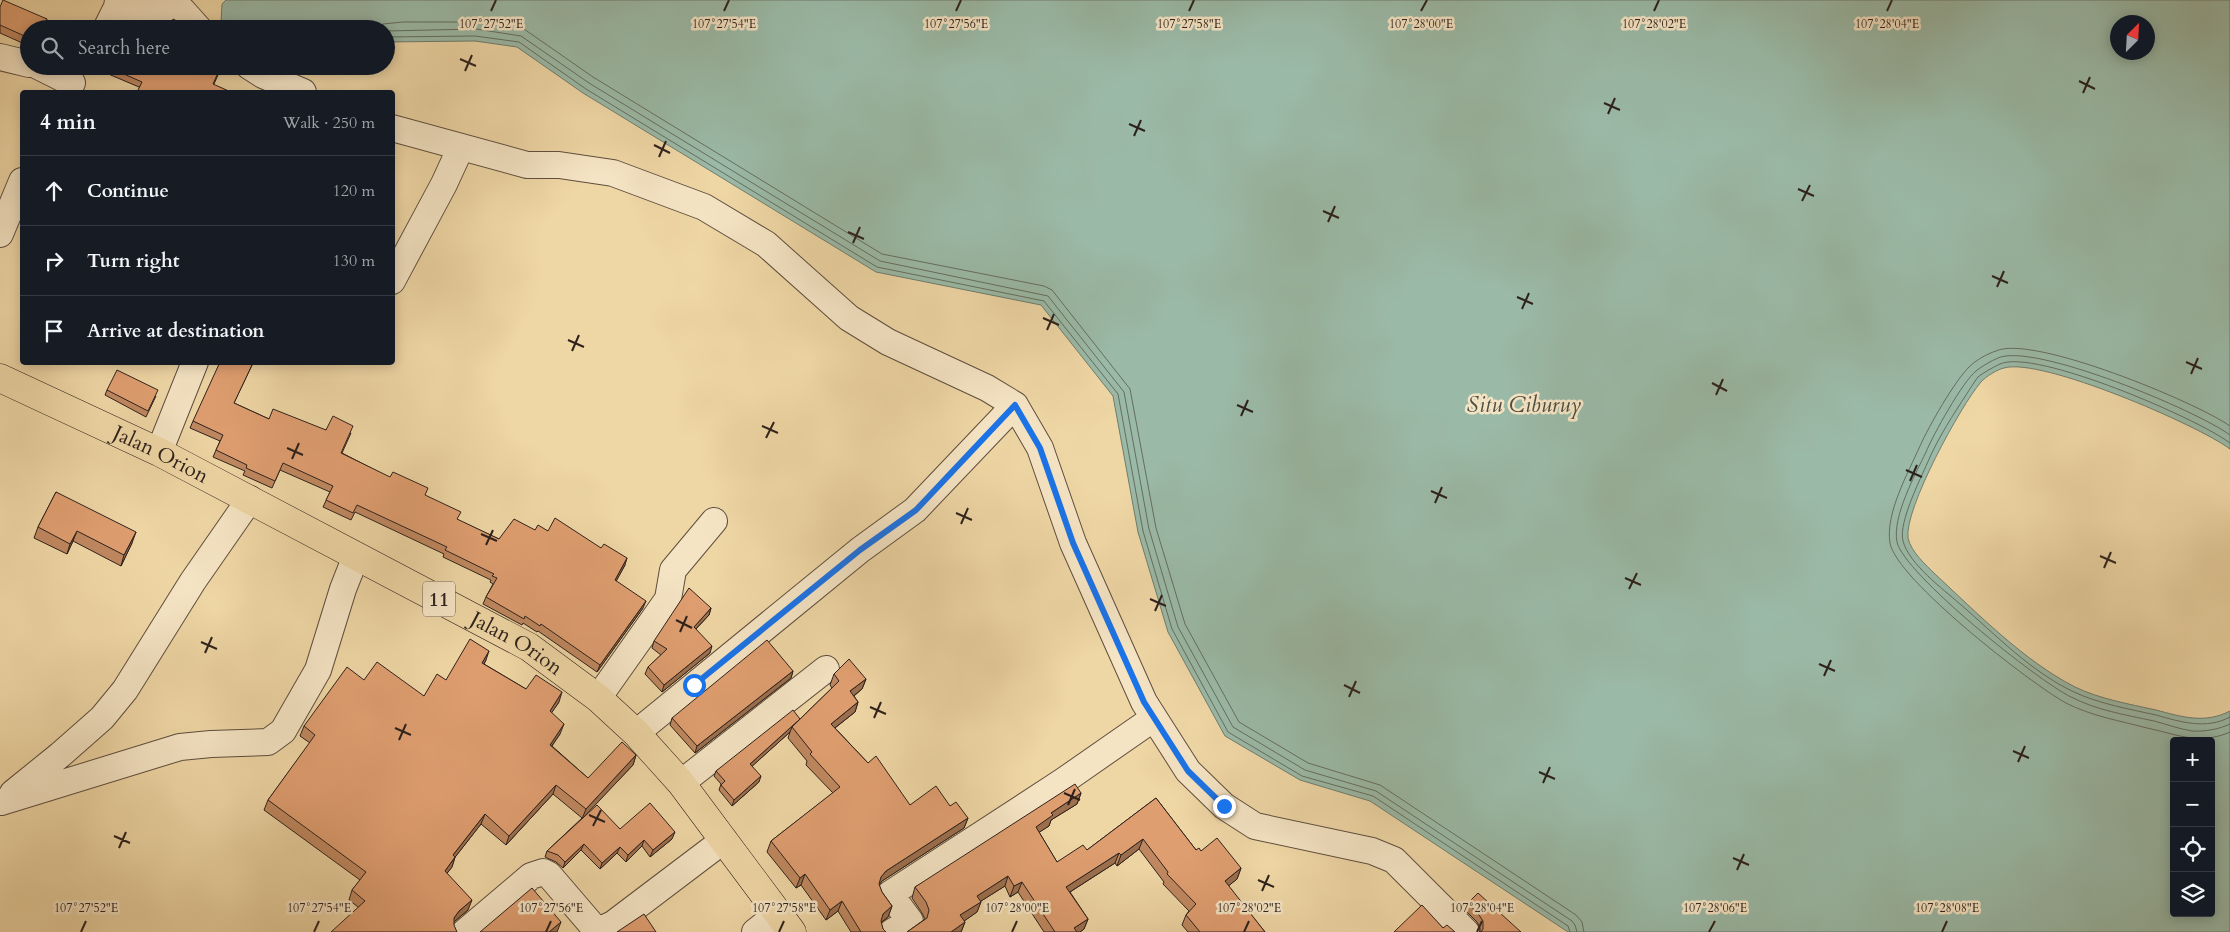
<!DOCTYPE html>
<html lang="en">
<head>
<meta charset="utf-8">
<style>
	:root { --surface:#171b24; --page:#242831; --text:#f1f3f6; --muted:#9ea1a6; --line:#363941 }
	body { margin:0; font-family:Cardo,serif; background:var(--page); color:var(--text) }
	.controls { position:absolute; right:15px; bottom:15px; display:grid; overflow:hidden; border-radius:5px; box-shadow:0 2px 12px #0003 }
	.controls button { width:45px; height:45px; display:grid; place-items:center; padding:0; border:0; border-bottom:1px solid var(--line); background:var(--surface); color:var(--text); font:25px sans-serif }
	.compass { position:absolute; left:2110px; top:15px; width:45px; height:45px; border-radius:50%; background:var(--surface); box-shadow:0 2px 12px #0003; rotate:24deg }
	.stop { position:absolute; width:15px; height:15px; margin:-11px; border:4px solid #1a73e8; border-radius:50%; background:#fff }
	.stop.end { background:#1a73e8; border-color:#fff; box-shadow:0 1px 5px #0008 }
	.list { margin:0; padding:0; list-style:none }
	h2 { display:flex; justify-content:space-between; align-items:center; height:65px; margin:0; padding:0 20px; font-size:21px }
	h2 small { font-size:16px; font-weight:400; color:var(--muted) }
	.list li { display:grid; grid-template-columns:32px 1fr auto; gap:15px; align-items:center; box-sizing:border-box; height:70px; padding:0 20px; border-top:1px solid var(--line) }
	.list b { display:block; font-size:19px; white-space:nowrap }
	.list em { font-size:16px; font-style:normal; color:var(--muted) }
	.icon { flex:none; width:28px; height:28px; fill:none; stroke:currentColor; stroke-width:2; stroke-linecap:round; stroke-linejoin:round }
	.map { position:relative; flex:none; width:2230px; height:932px; overflow:hidden }
	.search { position:absolute; background:var(--surface); box-shadow:0 2px 12px #0003; left:20px; top:20px; width:375px; height:55px; display:flex; align-items:center; gap:12px; box-sizing:border-box; padding:0 18px; border-radius:28px; color:var(--muted); font-size:19px }
	.panel { position:absolute; background:var(--surface); box-shadow:0 2px 12px #0003; left:20px; top:90px; width:375px; height:275px; border-radius:5px }
	.map>svg:first-child { display:block }
	.water { fill:#9ab9a6; stroke:#6e7c6f; fill-rule:evenodd }
	.lines { fill:none; stroke-linecap:round; stroke-linejoin:round }
	.shore { stroke:#646d61; stroke-width:1 }
	.minor-casing { stroke:#5e4e3e; stroke-width:28 }
	.highway-casing { stroke:#2d211c; stroke-width:29 }
	.minor { stroke:#f5e4c4; stroke-width:26 }
	.highway { stroke:#efd6a5; stroke-width:28 }
	.wall { fill:#c08860; stroke:#2d211c }
	.shaded-wall { fill:#9c6f4e; stroke:#2d211c }
	.building { fill:#df9e70; stroke:#2d211c }
	.route { stroke:#1a73e8; stroke-width:6 }
	.ticks { fill:none; stroke:#2d211c; stroke-width:2 }
	.labels { text-anchor:middle; stroke-width:5; stroke-linejoin:round; paint-order:stroke }
	.shield { fill:#f5e4c4; stroke:#695c4e; stroke-width:1 }
	.shield-label { font-size:20px; font-weight:bold; fill:#2d211c }
	.street-label { font-size:21px; fill:#2d211c; stroke:#f5e4c4 }
	.water-label { font-size:22px; font-style:italic; fill:#4e4f45; stroke:#f5e4c4 }
	.ticks-label { font-size:12px; text-anchor:middle; fill:#2d211c; stroke:#f5e4c4; stroke-width:5; stroke-linejoin:round; paint-order:stroke }
</style>
</head>
<body>
<div class="map">
<svg width="2230" height="932" viewBox="0 0 2230 932">
	<rect width="100%" height="100%" fill="#efd6a5"/>
	<filter id="stains"><feTurbulence type="fractalNoise" baseFrequency=".004" numOctaves="4"/><feColorMatrix values="0 0 0 0 .2 0 0 0 0 .09 0 0 0 0 .02 0 0 0 .5 -.17"/></filter>
	<radialGradient id="worn" r=".72"><stop offset=".6" stop-color="#630" stop-opacity="0"/><stop offset="1" stop-color="#630" stop-opacity=".3"/></radialGradient>
	<!-- water -->
	<path class="water" d="M226 0H2230V449C2198 425 2041 357 2004 368 1998 369 1985 377 1981 382 1961 405 1904 509 1908 538 1911 552 1926 565 1935 574 1977 613 2024 661 2075 687 2100 699 2129 704 2156 710 2182 717 2205 724 2230 711V932H1568L1370 801 1300 780 1225 736 1168 632 1138 532 1113 396 1041 305 876 272 583 93 517 47 475 41 386 42V29H228L221 23 222 4ZM2118 22H2148V52H2118ZM2174 741H2211V913H2174Z"/>
	<g class="lines">
		<!-- shore -->
		<path class="shore" d="M374 29 383 24 403 22H475L524 29 593 77 882 254 1044 286 1052 290 1130 389 1156 528 1185 624 1239 722 1308 763 1380 785 1576 915 1582 922 1584 932
			M386 31 476 29 521 36 589 83 880 261 1048 296 1124 392 1149 529 1178 627 1233 727 1305 770 1376 791 1572 921 1575 925 1577 932
			M386 37 475 36 519 42 586 89 877 267 1044 301 1118 394 1143 531 1172 629 1228 732 1302 776 1373 796 1568 926 1570 932
			M2230 426C2196 402 2032 334 1996 351 1987 354 1976 360 1969 367 1954 382 1929 426 1920 446 1908 473 1885 514 1890 543 1896 579 2031 684 2066 703 2091 716 2121 721 2147 728 2162 731 2176 736 2191 738 2202 740 2220 737 2230 732
			M2230 435C2198 411 2034 342 1998 358 1991 361 1982 366 1976 371 1963 381 1933 435 1926 452 1915 475 1892 517 1897 542 1904 574 2038 681 2071 697 2096 710 2126 715 2154 721 2166 724 2179 729 2192 731 2204 732 2220 729 2230 724
			M2230 443C2199 419 2035 348 2000 364 1994 367 1984 372 1978 377 1974 382 1970 389 1966 395 1953 415 1940 435 1930 457 1922 476 1898 522 1903 541 1909 564 1943 589 1960 604 1995 634 2031 672 2074 692 2100 704 2129 709 2156 715 2181 722 2206 730 2230 717"/>
		<!-- minor casing -->
		<g class="minor-casing">
			<path id="minor" d="M117 7 182 10 199 29
				M106 29 117 7 118 0
				M0 57 29 64
				M38 66 72 83
				M249 66 263 75 303 92
				M392 128 527 165H559L613 173 704 207 766 244 849 318 888 342 987 388 1015 405 1040 448 1073 543 1144 702 1188 771 1224 806 1255 826 1372 851 1394 860 1466 932
				M0 234 22 181
				M392 281 444 184 461 147
				M159 452 195 362
				M598 698 668 599 673 570 714 521
				M636 733 860 550 915 510 1015 405
				M681 783 826 669
				M13 793 60 755 102 718 125 690 193 581 250 499
				M1 802 180 747 211 744 268 742 283 731 318 670 343 589 356 556
				M465 932 531 876 543 872 549 875 597 931
				M596 932 613 924 724 840
				M755 932 779 913
				M892 932 910 921 890 894 1062 782 1154 718"/>
		</g>
		<!-- highway casing -->
		<g class="highway-casing">
			<g id="highway">
				<path id="s1" d="M0 378 159 452 529 647 598 698 636 733 681 783 792 932"/>
			</g>
		</g>
		<!-- minor -->
		<use href="#minor" class="minor"/>
		<!-- highway -->
		<use href="#highway" class="highway"/>
	</g>
	<!-- wall -->
	<path class="wall" d="M0 7 47 19 43 29H29V46L0 33Z
		M109 66H222L214 84 139 87 106 73Z
		M252 365 234 403 269 419 326 430 351 433 342 453 425 496 458 520 499 539 535 530 548 531 625 565 616 581 643 608 597 672 538 631 537 632 523 623 522 625 483 604 486 597 493 584 490 582 491 580 443 557 444 554 355 512 351 520 323 507 330 492 280 470 272 488 243 475 245 471 213 457 220 441 190 428 193 421Z
		M107 390 156 396 146 417 105 395Z
		M56 492 132 543 121 566 73 541 67 554 34 538 38 527Z
		M711 608 709 615 696 629 710 653 662 692 645 674 648 667 661 655 652 648 654 641Z
		M486 660 484 664 526 689 559 702 551 713 560 734 552 746 588 778 636 755 633 765 583 817 620 829 672 839 650 857 642 846 626 862 617 853 600 869 581 850 563 868 556 862 545 857 547 851 582 818 553 794 506 845 481 824 455 857 452 867 447 873 468 910 455 921 358 907 349 900 352 890 360 880 264 810 268 800 310 743 300 736 304 726 364 680 424 696 446 680Z
		M793 671 791 678 695 753 670 725 672 718Z
		M834 674 866 679 862 689 854 696 858 702 855 712 835 728 868 763 910 805 950 806 968 818 964 828 882 881 879 885 882 892 892 906 888 917 881 923 883 929 886 932H851L838 911 826 920 801 885 796 888 767 852 771 841 833 793 806 765 807 761 788 738 790 732 752 766 759 782 732 806 719 790 721 784 714 776 716 771 800 719 832 688 830 685Z
		M1081 793 1077 804 1051 820 1049 826 1039 832 1057 862 1087 850 1156 798 1196 850 1201 851 1241 868 1237 879 1228 886 1265 932H1188L1182 925 1186 915 1189 911 1163 884 1164 882 1139 849 1117 866 1115 863 1070 892 1088 919 1084 929 1080 932H1044L1018 892 1010 897 1005 886 981 901 977 912 964 921 965 922 961 932H907L925 919 922 913 912 898 915 887Z
		M1468 903 1521 932H1480V928L1477 922 1465 910Z"/>
	<!-- shaded-wall -->
	<path class="shaded-wall" d="M77 531 73 541 67 554 70 544Z
		M136 532 132 543 121 566 124 555Z
		M627 558 625 565 613 587 615 580Z
		M646 601 643 608 597 672 600 665Z
		M711 608 709 615 691 634 694 627Z
		M712 646 710 653 662 692 664 685Z
		M489 651 486 660 479 673 482 663Z
		M793 671 791 678 695 753 697 746Z
		M866 679 862 689 846 702 850 691Z
		M562 692 559 702 546 721 550 711Z
		M858 702 855 712 827 734 831 724Z
		M800 719 792 727 790 732 748 770 750 764Z
		M564 724 560 734 546 754 550 745Z
		M636 755 633 765 582 819 586 809Z
		M761 776 759 782 732 806 734 800Z
		M556 785 553 794 506 845 509 836Z
		M1081 793 1077 804 1051 820 1049 826 1032 837 1036 827 1051 813Z
		M485 814 481 824 449 865 453 855Z
		M968 818 964 828 882 881 877 887 881 877 886 871Z
		M675 832 672 839 650 857 653 850Z
		M1143 839 1139 849 1117 866 1121 855Z
		M644 840 642 846 626 862 628 855Z
		M584 844 581 850 563 868 565 862Z
		M620 847 617 853 600 869 602 863Z
		M1119 853 1115 863 1062 897 1066 887Z
		M455 857 452 867 441 881 445 871Z
		M1241 868 1237 879 1221 892 1225 881Z
		M805 874 801 885 796 888 800 878Z
		M1008 876 1005 886 973 906 977 896Z
		M1022 882 1018 892 1010 897 1014 886Z
		M472 900 468 910 455 921 451 927 454 918 459 911Z
		M842 901 838 911 826 920 830 910Z
		M981 902 977 912 957 926 960 915Z
		M892 906 888 917 879 924 883 914Z
		M1088 919 1084 929 1080 932H1072L1074 928Z
		M561 922 557 932H549Z
		M965 922 961 932H951Z"/>
	<!-- building -->
	<path class="building" d="M3 0 47 19 42 29H29V38L0 25V7Z
		M173 19 179 22 186 29H168Z
		M128 22 143 29H125Z
		M109 66H221L213 84 231 92H137L142 82 108 67Z
		M220 362H246L252 365 234 403 269 419 273 409 326 430 333 416 353 426 341 453 390 477 393 472 428 488 425 495 461 512 457 519 499 539 514 519 535 530 538 525 548 531 555 518 601 548 604 544 627 558 615 580 646 601 600 665 541 624 540 626 525 616 524 619 486 597 497 578 492 576 494 574 445 550 447 547 357 505 353 513 326 500 333 486 283 463 275 481 246 468 247 465 216 450 223 435 193 421Z
		M117 370 158 390 148 411 107 390Z
		M56 492 136 532 124 555 77 531 70 544 38 527Z
		M689 588 711 608 694 627 712 646 664 685 648 667 667 649 654 641Z
		M470 639 489 651 482 663 526 689 536 675 562 692 550 711 564 724 550 745 588 778 622 742 636 755 586 809 556 785 509 836 485 814 453 855 455 857 445 871 472 900 459 911 454 918V925L457 932H331L365 901 352 890 366 872 268 800 315 735 304 726 347 667 364 680 377 662 424 696 437 674 446 680Z
		M767 640 793 671 697 746 672 718Z
		M849 659 866 679 850 691 858 702 831 724 868 763 876 756 910 805 936 786 950 806 956 802 968 818 886 871 881 877 879 884 882 892 892 906 883 914 881 921 883 929 886 932H861L842 901 830 910 805 874 800 878 771 841 840 787 810 754 812 752 792 727 839 681 834 674Z
		M793 710 800 719 750 764 761 776 734 800 721 785 725 781 716 771Z
		M1075 784 1081 793 1051 813 1053 815 1036 827 1057 862 1083 845 1087 850 1156 798 1196 850 1199 848 1201 851 1217 838 1241 868 1225 881 1265 932H1200L1186 915 1196 904 1167 874 1168 872 1143 839 1121 855 1119 853 1066 887 1088 919 1074 928 1077 932H1055L1022 882 1014 886 1008 876 977 896 981 902 960 915 965 922 951 932H907L927 918 929 910 926 902 915 887Z
		M650 803 675 832 653 850 644 840 628 855 620 847 602 863 584 844 565 862 558 855 547 851 597 805 620 829Z
		M532 888 561 922 549 932H480Z
		M1478 893 1521 932H1481L1483 929V921L1479 915 1468 903Z
		M1422 905 1443 928 1447 925 1455 932H1394Z
		M644 914 656 932H617Z"/>
	<g class="lines">
		<!-- route -->
		<path class="route" d="M694 685 860 550 916 510 1015 405 1040 448 1073 543 1144 702 1188 771 1224 806"/>
	</g>
	<!-- ticks -->
	<path class="ticks" d="M491 11 496 0M724 11 729 0M956 11 961 0M1189 11 1194 0M1421 11 1427 0M1654 11 1659 0M1887 11 1892 0M460 59 476 66M465 71 472 55M2079 81 2095 89M2083 93 2090 77M1604 103 1620 110M1608 114 1615 98M1129 124 1145 131M1134 136 1141 120M654 145 670 153M659 157 666 141M1798 189 1814 196M1802 201 1810 185M1323 211 1339 218M1328 222 1335 206M848 232 864 239M853 243 860 227M1992 276 2008 283M1997 287 2004 271M1517 297 1533 304M1522 309 1529 293M1043 318 1059 325M1047 330 1054 314M568 340 584 347M572 351 579 335M2186 362 2202 369M2191 374 2198 358M1712 383 1727 391M1716 395 1723 379M1237 405 1253 412M1241 416 1248 400M762 426 778 433M766 438 774 422M287 448 303 455M292 459 299 443M1906 470 1922 477M1910 481 1917 465M1431 491 1447 498M1435 503 1442 487M956 513 972 520M961 524 968 508M481 534 497 541M486 545 493 530M2100 556 2116 563M2104 568 2111 552M1625 578 1641 585M1629 589 1637 573M1150 599 1166 606M1155 611 1162 595M676 620 692 628M680 632 687 616M201 642 217 649M205 653 212 637M1819 664 1835 671M1824 676 1831 660M1344 685 1360 693M1349 697 1356 681M870 707 886 714M874 718 881 702M395 728 411 735M399 740 406 724M2013 751 2029 758M2018 762 2025 746M1539 772 1555 779M1543 783 1550 767M1064 793 1080 800M1068 805 1075 789M589 815 605 822M593 826 601 810M114 836 130 843M119 848 126 832M1733 858 1749 865M1737 870 1744 854M1258 880 1274 887M1262 891 1269 875M81 932 86 921M314 932 319 921M546 932 551 921M779 932 784 921M1012 932 1017 921M1244 932 1249 921M1477 932 1482 921M1709 932 1715 921M1942 932 1947 921"/>
	<g class="labels">
		<!-- shield labels -->
		<rect class="shield" x="423" y="581.5" width="32" height="35" rx="4"/>
		<g class="shield-label">
			<text x="439" y="606">11</text>
		</g>
		<!-- street labels -->
		<g class="street-label">
			<text dy="7" stroke="none"><textPath href="#s1" startOffset="178">Jalan Orion</textPath></text>
			<text dy="7" stroke="none"><textPath href="#s1" startOffset="581">Jalan Orion</textPath></text>
		</g>
		<!-- water labels -->
		<g class="water-label">
			<text x="1524" y="412">Situ Ciburuy</text>
		</g>
	</g>
	<g class="ticks-label">
		<text x="491" y="28">107°27'52"E</text>
		<text x="724" y="28">107°27'54"E</text>
		<text x="956" y="28">107°27'56"E</text>
		<text x="1189" y="28">107°27'58"E</text>
		<text x="1654" y="28">107°28'02"E</text>
		<text x="1887" y="28">107°28'04"E</text>
		<text x="1421" y="28">107°28'00"E</text>
		<text x="86" y="912">107°27'52"E</text>
		<text x="319" y="912">107°27'54"E</text>
		<text x="551" y="912">107°27'56"E</text>
		<text x="784" y="912">107°27'58"E</text>
		<text x="1017" y="912">107°28'00"E</text>
		<text x="1249" y="912">107°28'02"E</text>
		<text x="1482" y="912">107°28'04"E</text>
		<text x="1715" y="912">107°28'06"E</text>
		<text x="1947" y="912">107°28'08"E</text>
	</g>
	<rect width="100%" height="100%" filter="url(#stains)"/>
	<rect width="100%" height="100%" fill="url(#worn)"/>
</svg>
<div class="controls">
<button>+</button>
<button>−</button>
<button><svg class="icon" aria-label="locate" viewBox="0 0 24 24"><circle cx="12" cy="12" r="6"/><path d="M12 2v4M12 18v4M2 12h4M18 12h4"/></svg></button>
<button><svg class="icon" aria-label="layers" viewBox="0 0 24 24"><path d="M12 4l9 5-9 5-9-5zM3 14l9 5 9-5"/></svg></button>
</div>
<svg class="compass" viewBox="-18 -18 36 36"><path d="M0-13l5 13h-10z" fill="#e53935"/><path d="M0 13l5-13h-10z" fill="#9ea1a6"/></svg>
<div class="stop" style="left:694px;top:685px"></div>
<div class="stop end" style="left:1224px;top:806px"></div>
<div class="search"><svg class="icon" aria-label="search" viewBox="0 0 24 24"><circle cx="10" cy="10" r="6"/><path d="M15 15l6 6"/></svg>Search here</div>
<section class="panel">
<h2>4 min<small>Walk · 250 m</small></h2>
<ul class="list">
<li><svg class="icon" aria-label="ahead" viewBox="0 0 24 24"><path d="M12 20V5M6 11l6-6 6 6"/></svg><div><b>Continue</b></div><em>120 m</em></li>
<li><svg class="icon" aria-label="right" viewBox="0 0 24 24"><path d="M7 20v-9h11M14 6l5 5-5 5"/></svg><div><b>Turn right</b></div><em>130 m</em></li>
<li><svg class="icon" aria-label="arrive" viewBox="0 0 24 24"><path d="M6 21V4h12l-3 4 3 4H6"/></svg><div><b>Arrive at destination</b></div></li>
</ul>
</section>
</div>
</body>
</html>
